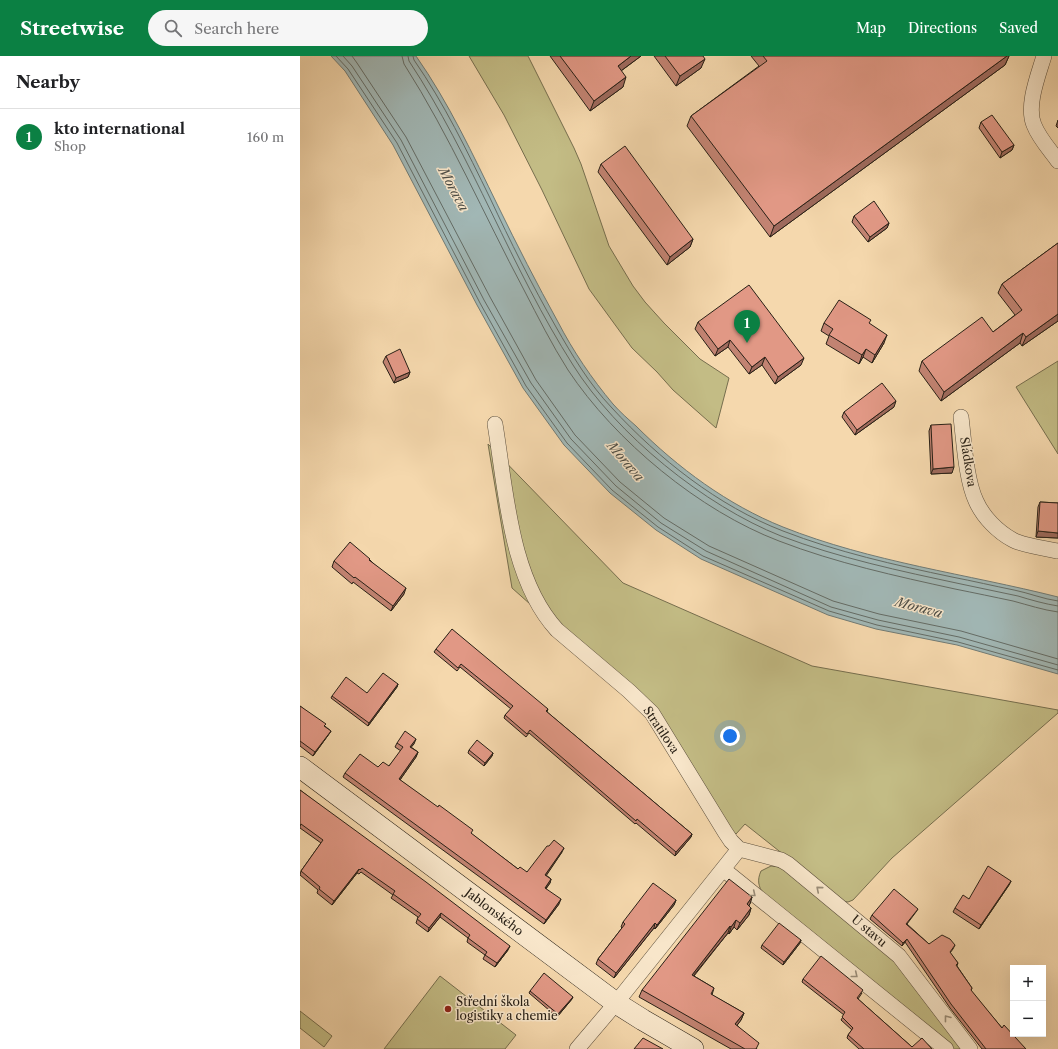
<!DOCTYPE html>
<html lang="en">
<head>
<meta charset="utf-8">
<style>
	:root { --surface:#fff; --page:#f6f6f6; --text:#202124; --muted:#757577; --line:#e0e0e0; --accent:#0b8043 }
	body { margin:0; font-family:"Libre Caslon Text",serif; background:var(--page); color:var(--text) }
	.controls { position:absolute; right:12px; bottom:12px; display:grid; overflow:hidden; border-radius:0px; box-shadow:0 4px 16px #0002 }
	.controls button { width:36px; height:36px; display:grid; place-items:center; padding:0; border:0; border-bottom:1px solid var(--line); background:var(--surface); color:var(--text); font:20px sans-serif }
	.you { position:absolute; left:430px; top:680px; width:14px; height:14px; margin:-10px; border:3px solid #fff; border-radius:50%; background:#1a73e8; box-shadow:0 0 0 6px #1a73e833 }
	.badge { display:grid; place-items:center; width:26px; height:26px; border-radius:50%; background:var(--accent); color:#fff; font-size:13px; font-weight:700 }
	.pin { position:absolute; translate:-50% -33px; filter:drop-shadow(0 1px 2px #0008) }
	.pin::after { content:''; position:absolute; top:21px; width:14px; height:12px; background:inherit; clip-path:polygon(0 0,100% 0,50% 100%) }
	.list { margin:0; padding:0; list-style:none }
	h2 { display:flex; justify-content:space-between; align-items:center; height:52px; margin:0; padding:0 16px; font-size:17px }
	h2 small { font-size:13px; font-weight:400; color:var(--muted) }
	.list li { display:grid; grid-template-columns:26px 1fr auto; gap:12px; align-items:center; box-sizing:border-box; height:56px; padding:0 16px; border-top:1px solid var(--line) }
	.list b { display:block; font-size:15px; white-space:nowrap }
	.list p { margin:0; font-size:13px; white-space:nowrap; color:var(--muted) }
	.list em { font-size:13px; font-style:normal; color:var(--muted) }
	.icon { flex:none; width:22px; height:22px; fill:none; stroke:currentColor; stroke-width:2; stroke-linecap:round; stroke-linejoin:round }
	.map { position:relative; flex:none; width:758px; height:993px; overflow:hidden }
	header { display:flex; align-items:center; gap:24px; box-sizing:border-box; height:56px; padding:0 20px; background:var(--accent); color:#fff }
	header strong { font-size:19px }
	nav { display:flex; gap:22px; margin-inline-start:auto; font-size:14px }
	.search { width:280px; height:36px; background:var(--page); display:flex; align-items:center; gap:10px; box-sizing:border-box; padding:0 14px; border-radius:22px; color:var(--muted); font-size:15px }
	main { display:flex }
	aside { flex:1; background:var(--surface) }
	.map>svg:first-child { display:block }
	.green { fill:#c3bc85; stroke:#766e4e }
	.water { fill:#a1b7b5; stroke:#717b75 }
	.lines { fill:none; stroke-linecap:round; stroke-linejoin:round }
	.shore { stroke:#646c66; stroke-width:1 }
	.street-casing { stroke:#5b4e3c; stroke-width:16 }
	.secondary-casing { stroke:#282016; stroke-width:22 }
	.street { stroke:#f8e6ca; stroke-width:15 }
	.secondary { stroke:#f8e6ca; stroke-width:21 }
	.wall { fill:#c28372; stroke:#282016 }
	.shaded-wall { fill:#9e6a5d; stroke:#282016 }
	.building { fill:#e19885; stroke:#282016 }
	.oneway { stroke:#9a8d79 }
	.poi-dot { fill:#8f2418; stroke:#f8e6ca; stroke-width:1.5 }
	.labels { text-anchor:middle; stroke-width:3; stroke-linejoin:round; paint-order:stroke }
	.street-label { font-size:12px; fill:#282016; stroke:#f8e6ca }
	.poi-label { font-size:12px; fill:#282016; stroke:#f8e6ca; text-anchor:start }
	.water-label { font-size:13px; font-style:italic; fill:#4c4d46; stroke:#f8e6ca }
</style>
</head>
<body>
<header>
<strong>Streetwise</strong>
<div class="search"><svg class="icon" aria-label="search" viewBox="0 0 24 24"><circle cx="10" cy="10" r="6"/><path d="M15 15l6 6"/></svg>Search here</div>
<nav><a>Map</a><a>Directions</a><a>Saved</a></nav>
</header>
<main>
<aside>
<h2>Nearby<small></small></h2>
<ul class="list">
<li><span class="badge">1</span><div><b>kto international</b><p>Shop</p></div><em>160 m</em></li>
</ul>
</aside>
<div class="map">
<svg width="758" height="993" viewBox="0 0 758 993">
	<rect width="100%" height="100%" fill="#f5d8ad"/>
	<filter id="stains"><feTurbulence type="fractalNoise" baseFrequency=".005" numOctaves="4"/><feColorMatrix values="0 0 0 0 .2 0 0 0 0 .09 0 0 0 0 .02 0 0 0 .5 -.17"/></filter>
	<radialGradient id="worn" r=".72"><stop offset=".6" stop-color="#630" stop-opacity="0"/><stop offset="1" stop-color="#630" stop-opacity=".3"/></radialGradient>
	<!-- green -->
	<path class="green" d="M169 0H228L274 92 281 108 309 190 333 230 345 246 364 267 400 303 429 322 416 372 373 334 357 316 332 292 289 233 242 134 204 59Z
		M758 305V398L716 331Z
		M188 388 323 527 512 610 758 654V657L592 802 553 844 548 846 542 845 445 768 436 778 427 771 348 653 212 532Z
		M471 810 479 811 485 813 597 905 661 993H654L464 839C458 830 457 824 461 815Z
		M140 920 216 979 205 993H84Z
		M0 955 32 980 24 991 0 972Z"/>
	<!-- water -->
	<path class="water" d="M31 0H116C149 47 173 99 198 150 217 189 237 228 258 266 273 295 292 323 313 348 320 356 328 363 336 370 378 412 428 449 483 471 571 506 667 518 758 541V618L657 589 576 573 528 559 401 503 356 474 310 437 264 389 223 332 177 249 93 89 45 15Z"/>
	<g class="lines">
		<!-- shore -->
		<path class="shore" d="M36 0 48 13 97 87 180 247 226 330 267 387 312 434 358 471 403 500 529 555 577 569 658 586 758 614
			M43 0 52 10 101 84 184 244 231 327 271 383 316 430 361 467 406 495 531 551 578 564 659 581 758 609
			M52 0 57 7 106 81 190 241 236 324 275 379 320 426 364 462 409 490 533 545 579 558 661 575 758 603
			M102 0 104 8C150 80 184 159 224 234 238 261 252 289 268 314 315 385 400 455 479 485 536 507 596 520 655 533 675 537 694 541 713 545 728 549 743 554 758 556
			M108 0 109 5C173 102 211 212 273 309 316 378 405 450 481 480 539 502 600 515 661 528 680 532 699 536 718 540 731 544 745 548 758 550
			M113 0 114 4C144 47 167 95 190 142 210 185 232 229 256 271 272 299 289 328 312 352 359 403 418 450 483 475 537 496 595 509 652 521 673 525 694 530 714 534 729 537 743 543 758 545"/>
		<!-- street casing -->
		<g class="street-casing">
			<path id="street" d="M744 0C738 20 726 50 734 69 739 82 750 94 758 105
				M661 361C664 385 666 424 676 445 683 461 698 476 713 484 722 489 747 493 758 495
				M195 368C206 434 210 523 257 574L329 635 352 657 425 776 431 785 439 793
				M439 793 481 804 488 808 599 900 670 993
				M423 813 646 993
				M277 993 316 947 439 793"/>
		</g>
		<!-- secondary casing -->
		<g class="secondary-casing">
			<path id="secondary" d="M0 711 316 947 343 964 393 993"/>
		</g>
		<!-- street -->
		<use href="#street" class="street"/>
		<!-- secondary -->
		<use href="#secondary" class="secondary"/>
	</g>
	<!-- wall -->
	<path class="wall" d="M250 0H341L321 15 323 31 290 55Z
		M354 0H403L401 12 376 30Z
		M451 0H709L705 9 470 181 387 70 391 60 459 10Z
		M758 64V72L756 70Z
		M681 66 714 89 712 94 700 102 679 72Z
		M301 108 393 183 390 191 367 209 298 116Z
		M554 160 589 167 587 172 568 186 552 166Z
		M758 187V265L722 290 720 287 641 345 619 315 622 305 693 276 715 259 698 237 702 228Z
		M398 266 501 309 475 328 462 309 449 318 428 291 415 300 395 273Z
		M524 267 569 268 584 287 572 307 563 301 559 308 526 288 529 280 521 275Z
		M86 300 110 316 108 321 94 327 83 306Z
		M594 351 555 379 542 361 544 356Z
		M631 369 652 417 631 418 629 375Z
		M740 446 758 447V482L736 481 738 451Z
		M70 504 104 538 91 555 53 526 52 528 32 511 34 505Z
		M136 593 248 653 247 656 392 778 391 781 375 800 336 767 335 768 229 677 226 681 204 662 205 659 211 653 160 611 157 615 134 596Z
		M98 628 97 631 68 670 31 642 32 640 67 637Z
		M0 650 31 675 29 678 13 700 0 690Z
		M97 687 114 688 111 691 118 696 116 701 100 724 218 813 227 816 262 796 246 819 251 823 250 827 246 833 259 848 244 868 43 721 45 717 78 711 89 710 101 695 95 691Z
		M169 694 193 697 192 700 184 710 168 697Z
		M0 734 208 894 195 911 183 903 185 899 167 886 168 882 140 861 128 876 116 867 118 861 91 842 93 839 61 816 59 818 57 817 32 849 17 837 18 834 0 819 1 815 21 787 0 772Z
		M711 825 709 829 679 873 653 856 655 852 669 843Z
		M452 841 449 850 451 852 449 859 437 874 434 871 429 878 428 877 394 920 414 932 412 939 444 957 441 964 437 969 457 993H431L339 941 342 934Z
		M376 844 374 849 355 873 354 872 314 922 296 908 298 903 322 872 321 871 323 866Z
		M618 853 616 856 607 868 629 888 655 889 653 893 650 897 658 907 657 910 672 932 671 935 702 972 726 993H682L650 952 605 886 602 890 570 863 572 859Z
		M501 884 500 887 483 909 461 892 462 889Z
		M503 923 562 937 558 943 612 991 632 993H559L547 982 548 979 552 974 541 964 544 959 502 926Z
		M230 935 272 943 257 961 229 937Z"/>
	<!-- shaded-wall -->
	<path class="shaded-wall" d="M331 0H341L314 20 318 10Z
		M707 0H709L705 9 470 181 474 170Z
		M405 3 401 12 376 30 380 20Z
		M326 21 323 31 290 55 294 45Z
		M714 89 712 94 700 102 702 96Z
		M589 167 587 172 568 186 570 181Z
		M393 183 390 191 367 209 370 201Z
		M758 258V265L722 290 726 281Z
		M723 277 720 287 641 345 644 336Z
		M587 279 584 287 572 307 575 299Z
		M430 284 428 291 415 300 418 293Z
		M566 293 563 301 559 308 562 299Z
		M465 301 462 309 449 318 452 311Z
		M504 302 501 309 475 328 478 321Z
		M110 316 108 321 94 327 96 322Z
		M596 345 594 351 555 379 557 374Z
		M654 411 652 417 631 418 633 413Z
		M738 475 758 477V482L736 481Z
		M106 532 104 538 91 555 93 550Z
		M98 628 97 631 68 670 69 667Z
		M31 675 29 678 13 700 15 696Z
		M116 683 114 688 108 695 110 691Z
		M118 696 116 701 97 728 99 723Z
		M193 697 192 700 184 710 185 707Z
		M392 778 391 781 375 800 376 796Z
		M264 792 262 796 244 823 245 819Z
		M59 813 57 817 32 849 34 845Z
		M251 823 250 827 243 836 245 832Z
		M711 825 709 829 679 873 681 869Z
		M452 841 450 848 444 855 447 848Z
		M261 843 259 848 244 868 246 864Z
		M376 844 374 849 355 873 357 869Z
		M451 852 449 859 437 874 440 867Z
		M141 857 140 861 128 876 129 872Z
		M436 864 434 871 429 878 431 871Z
		M355 867 354 872 314 922 316 917Z
		M430 870 428 877 389 925 392 919Z
		M607 883 605 886 602 890 603 887Z
		M501 884 500 887 483 909 484 906Z
		M210 890 208 894 195 911 197 907Z
		M273 941 272 943 257 961 258 958Z
		M444 957 441 964 433 975 435 968Z"/>
	<!-- building -->
	<path class="building" d="M260 0H331L318 10 326 21 294 45Z
		M365 0H403L405 3 380 20Z
		M463 0H707L474 170 391 60 467 5Z
		M692 59 714 89 702 96 681 66Z
		M325 90 393 183 370 201 301 108Z
		M574 145 589 167 570 181 554 160Z
		M758 187V258L726 281 723 277 644 336 622 305 682 261 693 276 722 254 702 228Z
		M449 229 504 302 478 321 465 301 452 311 430 284 418 293 398 266Z
		M539 244 571 264 569 267 587 279 575 299 566 293 562 299 529 279 533 273 524 267Z
		M100 293 110 316 96 322 86 300Z
		M582 327 596 345 557 374 544 356Z
		M651 368 654 411 633 413 631 369Z
		M740 446 758 447V477L738 475Z
		M50 486 70 503 69 504 106 532 93 550 55 521 54 522 34 505Z
		M152 573 248 653 246 655 392 778 376 796 337 763 336 765 230 674 227 678 205 659 213 650 161 608 158 612 136 593Z
		M83 617 98 628 69 667 32 640 46 621 67 637Z
		M0 650 26 668 24 670 31 675 15 696 0 685Z
		M105 675 116 683 110 691 118 696 99 723 138 751 139 749 173 774 171 777 218 813 220 811 227 816 247 790H249L254 784 264 792 245 819 251 823 245 832 261 843 246 864 45 717 60 698 78 711 83 706 89 710 103 691 97 687Z
		M177 684 193 697 185 707 169 694Z
		M0 734 126 826 210 890 197 907 185 899 187 896 168 882 170 879 141 857 129 872 117 863 121 858 93 838 95 835 62 812 60 814 59 813 34 845 19 833 20 831 1 815 23 784 1 768 0 770Z
		M688 810 711 825 681 869 655 852 663 839 669 843Z
		M429 823 452 841 447 848 451 852 440 867 436 864 431 871 430 870 392 919 414 932 411 938 444 957 435 968 459 987 456 993H445L342 934Z
		M353 827 376 844 357 869 355 867 316 917 298 903 325 868 323 866Z
		M594 833 618 853 606 868 629 888 642 879 650 883 655 889 650 896 658 907 656 909 672 932 671 934 702 972 704 969 726 993H686L651 948 607 883 603 887 572 859Z
		M479 867 501 884 484 906 462 889Z
		M521 900 563 934 557 942 612 991 622 982 632 993H564L548 979 553 972 542 961 545 956 503 923Z
		M244 917 273 941 258 958 230 935Z
		M343 982 363 993H334Z"/>
	<!-- one-way arrows -->
	<defs><path id="oneway-chevron" d="M-2-3.5L2.5 0L-2 3.5" fill="none" stroke-width="1.6" stroke-linecap="round" stroke-linejoin="round"/></defs>
	<g class="oneway">
		<use href="#oneway-chevron" transform="translate(519 833) rotate(-140)"/>
		<use href="#oneway-chevron" transform="translate(453 838) rotate(39)"/>
		<use href="#oneway-chevron" transform="translate(555 919) rotate(39)"/>
		<use href="#oneway-chevron" transform="translate(647 962) rotate(-128)"/>
	</g>
	<!-- markers -->
	<circle class="poi-dot" cx="148" cy="953" r="4"/>
	<g class="labels">
		<!-- street labels -->
		<g class="street-label">
			<text transform="translate(668 406) rotate(81)" y="4">Sládkova</text>
			<text transform="translate(361 674) rotate(56)" y="4">Stratilova</text>
			<text transform="translate(194 856) rotate(37)" y="4">Jablonského</text>
			<text transform="translate(569 875) rotate(40)" y="4">U stavu</text>
		</g>
		<!-- poi labels -->
		<g class="poi-label">
			<text x="156" y="950">Střední škola<tspan x="156" dy="14">logistiky a chemie</tspan></text>
		</g>
		<!-- water labels -->
		<g class="water-label">
			<text transform="translate(154 133) rotate(62)" y="5">Morava</text>
			<text transform="translate(326 405) rotate(49)" y="5">Morava</text>
			<text transform="translate(619 551) rotate(15)" y="5">Morava</text>
		</g>
	</g>
	<rect width="100%" height="100%" filter="url(#stains)"/>
	<rect width="100%" height="100%" fill="url(#worn)"/>
</svg>
<div class="controls">
<button>+</button>
<button>−</button>
</div>
<div class="you"></div>
<div class="pin badge" style="left:447px;top:287px">1</div>
</div>
</main>
</body>
</html>
